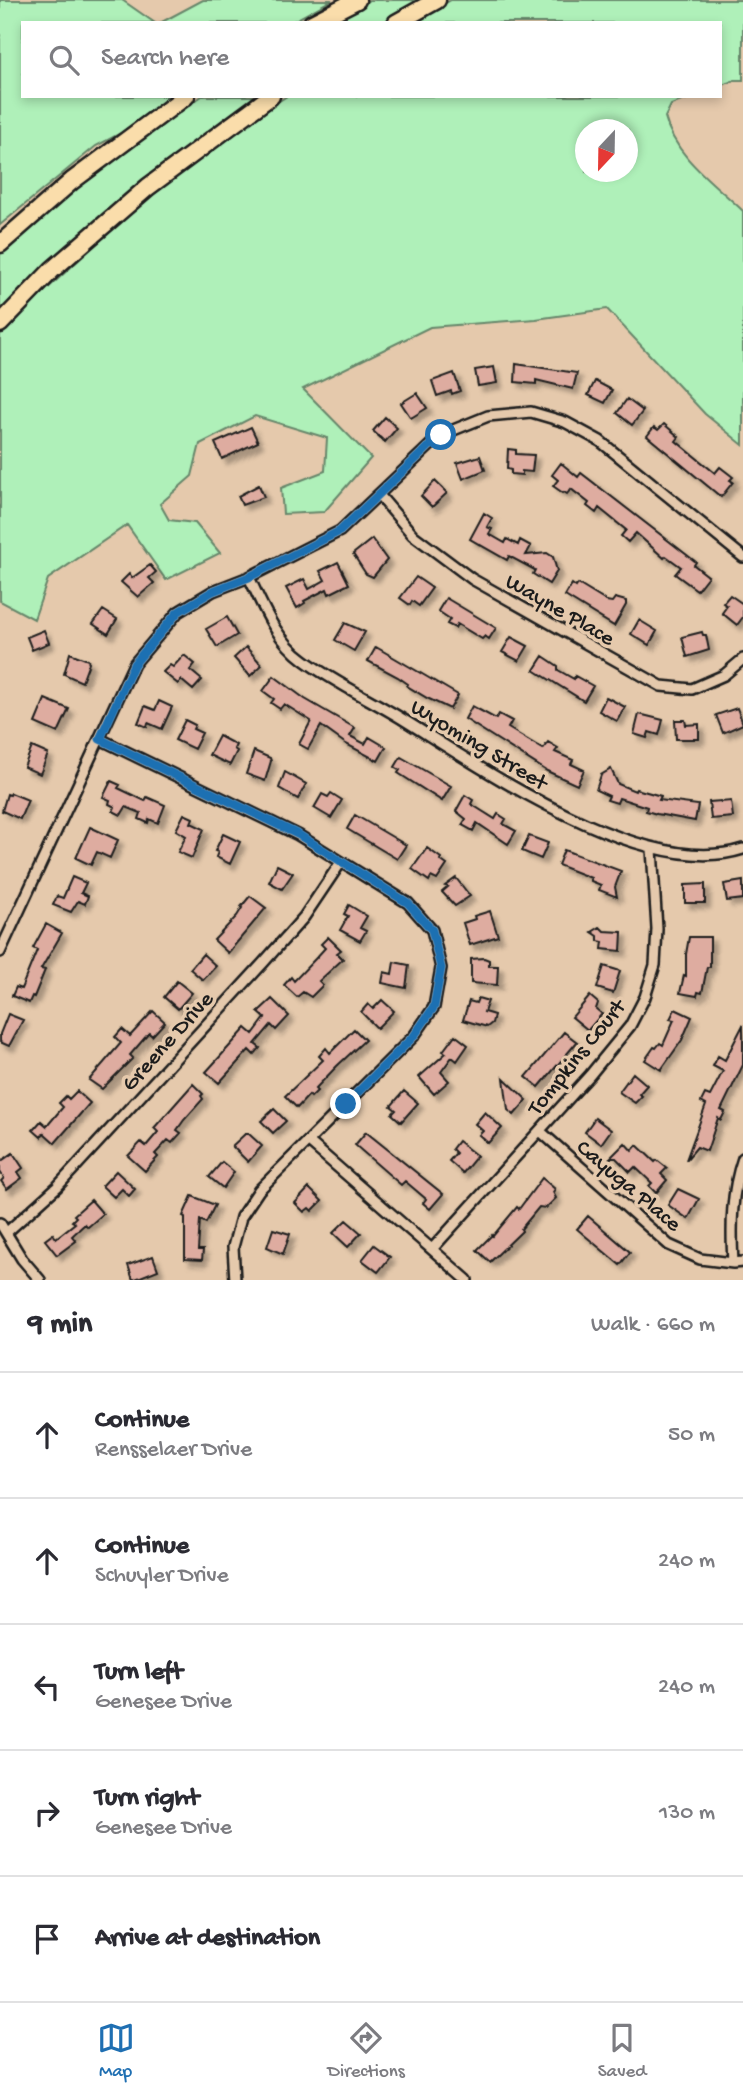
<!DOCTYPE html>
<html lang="en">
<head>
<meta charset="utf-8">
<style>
	:root { --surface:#fff; --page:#f7f7f7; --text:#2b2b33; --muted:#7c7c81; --line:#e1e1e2; --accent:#1f6fb2 }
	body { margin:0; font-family:"Gochi Hand",sans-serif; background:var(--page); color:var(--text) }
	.compass { position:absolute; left:575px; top:119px; width:63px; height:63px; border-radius:50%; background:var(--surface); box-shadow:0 4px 10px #0003; rotate:202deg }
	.stop { position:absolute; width:21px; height:21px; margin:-16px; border:5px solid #1f6fb2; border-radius:50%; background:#fff }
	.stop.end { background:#1f6fb2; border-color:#fff; box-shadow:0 2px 7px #0008 }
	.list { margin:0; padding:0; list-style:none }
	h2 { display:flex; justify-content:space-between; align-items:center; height:91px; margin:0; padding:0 28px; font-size:30px }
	h2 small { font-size:23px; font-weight:400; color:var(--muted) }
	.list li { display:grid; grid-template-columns:46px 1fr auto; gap:21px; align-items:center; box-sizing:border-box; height:126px; padding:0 28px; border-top:2px solid var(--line) }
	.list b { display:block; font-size:26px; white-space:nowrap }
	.list p { margin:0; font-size:23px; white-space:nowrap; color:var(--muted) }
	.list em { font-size:23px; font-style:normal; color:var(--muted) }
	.icon { flex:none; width:38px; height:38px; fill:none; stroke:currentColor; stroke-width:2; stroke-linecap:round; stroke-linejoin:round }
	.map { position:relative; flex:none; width:743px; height:1280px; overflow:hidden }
	.search { position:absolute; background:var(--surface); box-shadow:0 4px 10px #0003; left:21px; right:21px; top:21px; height:77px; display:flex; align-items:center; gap:18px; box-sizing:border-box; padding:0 24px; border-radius:0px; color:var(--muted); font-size:26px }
	.sheet { height:721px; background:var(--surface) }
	nav { display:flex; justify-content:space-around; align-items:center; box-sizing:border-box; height:98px; border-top:2px solid var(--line); background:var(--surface); font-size:19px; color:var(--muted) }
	nav a { display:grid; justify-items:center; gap:4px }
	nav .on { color:var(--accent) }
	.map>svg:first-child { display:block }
	.green { fill:#aff0b9; stroke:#66866a; stroke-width:2; fill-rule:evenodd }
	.building { fill:#deaca0; stroke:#1c1c1c; stroke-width:2; filter:url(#shadow) }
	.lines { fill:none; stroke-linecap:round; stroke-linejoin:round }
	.street-casing { stroke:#1c1c1c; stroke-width:14 }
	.highway-casing { stroke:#1c1c1c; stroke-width:21 }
	.street { stroke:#e5c9ac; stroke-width:9 }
	.highway { stroke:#faddab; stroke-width:16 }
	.route { stroke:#1f6fb2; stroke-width:9 }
	.labels { text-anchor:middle; stroke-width:7; stroke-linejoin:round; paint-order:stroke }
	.street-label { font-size:23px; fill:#1c1c1c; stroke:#e5c9ac }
</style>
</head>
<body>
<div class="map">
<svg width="743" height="1280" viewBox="0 0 743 1280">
	<defs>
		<filter id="shadow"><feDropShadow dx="5" dy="5" stdDeviation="2" flood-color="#0004"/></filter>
	</defs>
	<rect width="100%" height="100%" fill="#e5c9ac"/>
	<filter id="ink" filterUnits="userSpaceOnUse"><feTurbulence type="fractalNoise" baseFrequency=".0143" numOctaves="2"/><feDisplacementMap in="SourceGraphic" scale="14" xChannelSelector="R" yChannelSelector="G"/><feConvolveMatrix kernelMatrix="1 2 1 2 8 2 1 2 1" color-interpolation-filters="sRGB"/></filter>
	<g filter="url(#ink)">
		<!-- green -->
		<path class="green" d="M0 0H122L155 23H23V96H172L121 133 96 146 0 225Z
			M203 0H332L290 23H160Z
			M369 0H425L386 23H326Z
			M451 0H743V80H735L720 86V23H411Z
			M202 96H262L177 155 88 229 0 313V252C65 197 131 144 202 96Z
			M287 96H694L671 105 665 117C675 157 714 183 743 211V445L705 414 607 309 536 319 430 327 303 389 371 458 324 512 283 514 281 488 325 471 327 438 255 416 200 444 192 476 160 504 169 520 195 523 220 553 166 580 127 525 48 579 34 619 0 601V333C92 247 179 164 287 96ZM586 130H628V172H586Z"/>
		<!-- building -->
		<path class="building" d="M516 364 577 373 573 389 536 380V384L515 382Z
			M494 367 497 383 478 386 475 370Z
			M454 373 460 391 452 394 451 391 437 396 432 381Z
			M595 381 612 390 605 403 588 395Z
			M417 393 427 408 411 418 401 403Z
			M627 399 643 411 632 425 617 413Z
			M385 417 397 428 385 442 373 431Z
			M664 424 679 437 676 441 715 473 720 467 733 477 730 480 733 482 721 497 647 436 654 427 658 430Z
			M251 427 258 442 222 459 215 443Z
			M508 449 516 450V454L534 455 532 472 522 471V475L511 474V470L507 469Z
			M480 456 485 470 463 479 457 463Z
			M561 463 578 477 581 473 696 562 694 565 708 576 697 590 675 574 681 567 666 556 664 558 636 533 628 542 621 536 626 530 599 508 596 513 587 506 589 503 571 489 567 494 564 492 563 493 553 486 558 480 552 475Z
			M435 481 447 493 432 507 421 496Z
			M259 485 264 497 242 505 238 496Z
			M484 513 492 518 487 527 492 529 489 534 505 543 507 539 518 545 520 540 531 546 526 555 547 553 553 557 557 571 549 584 533 574 535 570 509 556 507 560 470 539Z
			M372 539 387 560 373 577 366 574 353 554Z
			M338 562 349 584 329 594 327 589 304 601 305 603 297 608 286 588 304 579 309 589 325 580 320 571Z
			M150 565 156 572 149 578 154 583 138 597 121 582 129 574 132 578Z
			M416 577 432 588 419 606 412 601 410 605 400 598Z
			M572 584 576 587 578 584 606 601 612 602 615 598 626 601V605L614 626 565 596Z
			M730 595 743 604V617L737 625 722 613 727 606 723 603Z
			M446 598 496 628 489 639 485 636 482 639 457 624 455 628 447 624 450 619 438 611Z
			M103 610 117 619 108 634 93 624Z
			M227 617 237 635 217 647 206 629Z
			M639 620 657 631 649 645 631 634Z
			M345 623 365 632 354 651 335 640Z
			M44 630 49 643 32 650 27 637Z
			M702 632 703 635H706L709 650 687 657 682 637Z
			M511 637 528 646 519 661 502 652Z
			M246 647 262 665 250 676 234 658Z
			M376 647 458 695 450 709 427 698 407 686 408 684 398 677 368 661Z
			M70 653 88 660 89 663 82 682 64 674Z
			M184 655 195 664 190 670 202 680 193 690 181 680 178 684 163 672 170 665 173 667Z
			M543 656 558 666V670L574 679 575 676 593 686 584 701 534 670Z
			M274 676 305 699 355 728 350 736 365 744 369 737 386 747 378 761 346 744 321 726 308 749 299 744 311 721 284 704 280 709 271 703 274 699 263 691Z
			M606 697 625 707 617 721 599 711Z
			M45 699 69 709 58 733 35 723Z
			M159 701 172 707 162 729 148 723 147 727 138 723 145 706 155 710Z
			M472 706 496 719 499 714 512 721 508 728 543 749 548 742 558 748 555 752 573 760 571 764 584 770 577 785 547 771 465 719Z
			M737 708 743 724 723 733 716 715Z
			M639 714 663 720 659 735 649 732 647 738 634 734Z
			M185 720 195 725 193 729 202 733 194 749 175 740Z
			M675 720H685L686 725 699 724V739H676Z
			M219 736 236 745 234 749 237 751 230 765 209 755Z
			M32 747 48 754 40 774 24 767Z
			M254 751 270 758 271 761 265 781 246 774Z
			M401 757 451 786 442 801 398 773 400 770 395 767Z
			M611 769 618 784 635 791 636 789 661 796 659 800 698 805 695 821 657 814 646 811 647 807 619 798 617 803 607 800 609 796 596 790 601 775Z
			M285 772 306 784 298 799 279 788Z
			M111 781 120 785 118 788 145 801 147 797 165 805 158 823 149 819 148 823 139 819 141 813 126 807 121 815 113 811 115 807 109 804 110 800 103 797Z
			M11 793 28 800 20 819 2 811 7 794 10 795Z
			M331 793 342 800 331 818 314 808 322 794 328 797Z
			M465 795 473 800 471 804 495 819 498 814 506 819 503 824 516 831 508 844 477 823 473 831 462 825 466 819 456 811Z
			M721 801V802L731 801 733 817 711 819 709 802Z
			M184 814 193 818 191 823 204 829 192 858 178 852 186 836 176 830Z
			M355 815 406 845 397 859 347 829Z
			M90 827 118 840 110 858 97 852 91 865 76 858Z
			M223 834 240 842 230 864 216 857 218 852 215 851Z
			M529 836 548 843 541 859 522 851Z
			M427 848 441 858 440 860 447 865 437 880 431 877 429 881 412 869Z
			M564 850 621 871 615 887 617 897 599 890 601 885 591 881V878L558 865Z
			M277 865 293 873 282 889 269 882Z
			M72 877 86 883 81 893 88 896 85 904 78 901 71 912 53 905 57 896 63 898Z
			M456 878 470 896 455 906 442 892 448 887 445 886Z
			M743 881V899L727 901 724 884Z
			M705 884V903H685V885Z
			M250 896 266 908 228 953 214 940 237 916 242 908 241 907Z
			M349 905 367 916 360 928 366 931 360 941 340 930 348 916 344 914Z
			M490 911 498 936 470 945 463 923 475 919 474 916Z
			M46 924 62 933 41 969 45 970 34 997 32 996 29 1003 12 996 16 987 21 989 37 950 33 948Z
			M600 927 604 931 622 932 621 951 602 949 603 942 598 941V936L592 932Z
			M328 937 341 950 337 953 343 959 319 981 323 985 311 997 303 992 297 997 284 985 291 977 294 981 315 959 325 948 321 944Z
			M689 937H710V967H707L702 993 698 992 697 996 680 993 684 975 686 976V954Z
			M203 954 216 966 203 980 190 969Z
			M484 958 489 960V966H498L497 985 471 983V959Z
			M394 962 409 965 406 988 382 983 384 972 392 974Z
			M604 966 620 971 613 993 597 988Z
			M177 981 192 993 178 1009 164 997Z
			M590 996 598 1003 596 1009 602 1014 588 1030 572 1017Z
			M478 998 488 1001 484 1012 494 1015 492 1023 487 1027 463 1020 469 1001 476 1003Z
			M272 999 289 1016 276 1030 271 1025 255 1044 260 1048 254 1055 249 1050 219 1083 206 1072 246 1028 253 1034 265 1018 258 1012Z
			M382 1000 394 1011 377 1028 361 1012 368 1004 373 1009Z
			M675 1009 692 1017 682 1040 661 1070 645 1060 654 1047 656 1048 660 1043 663 1045 674 1020 670 1019Z
			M153 1011 165 1022 152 1036 149 1033 130 1055 133 1058 102 1089 89 1080 121 1043 115 1037 122 1029 130 1036Z
			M8 1014 23 1020 9 1046 0 1042V1034Z
			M743 1025V1065L721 1110 725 1112 721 1120 718 1118 707 1151 697 1147 686 1160 706 1105 701 1102 705 1094 710 1096 723 1071 713 1066 718 1056 725 1060Z
			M354 1029 365 1040 337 1066 315 1089 317 1091 311 1097 309 1095 297 1108 285 1096 323 1060 319 1056 326 1048 330 1053Z
			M564 1032 577 1042 539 1087 526 1077Z
			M455 1035 468 1045 457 1061 452 1057 441 1072 449 1081 434 1094 419 1077 446 1053 443 1051Z
			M633 1073 647 1085 639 1094 642 1096 635 1103 619 1092Z
			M504 1078 527 1100 514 1115 508 1110Z
			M193 1084 203 1094 201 1096 203 1099 184 1120 177 1130 181 1133 172 1143 168 1140 155 1154 158 1157 145 1171 128 1156 141 1142 146 1146 158 1132 154 1128Z
			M77 1091 90 1103 55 1143 44 1133 41 1137 33 1130 41 1121 47 1126 63 1107 59 1103 66 1096 69 1099Z
			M404 1091 418 1103 401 1122 392 1114 396 1110 391 1106Z
			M274 1109 286 1121 273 1133 261 1121Z
			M485 1112 502 1128 488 1143 479 1135 483 1131 475 1124Z
			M595 1118 611 1130 601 1144 585 1132Z
			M366 1132 443 1194 430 1209 423 1203 426 1199 405 1181 401 1185 355 1145Z
			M245 1134H249L262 1146 248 1162 232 1146Z
			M458 1141 477 1156 463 1173 449 1161 456 1153 452 1149Z
			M625 1143 632 1151 637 1145 655 1162 657 1160 667 1168 661 1174 667 1180 656 1193 649 1186 652 1183 635 1167 630 1172 616 1158H610Z
			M13 1153 23 1168 18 1172 22 1178 7 1189 1 1181 4 1178 0 1172V1162Z
			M222 1162 234 1172 223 1188 209 1177Z
			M116 1171 135 1189 129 1196 122 1189 114 1197 102 1186Z
			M542 1178 555 1189 553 1192 556 1198 546 1208 539 1207 521 1229 522 1231 490 1262 477 1250 492 1235 493 1236 517 1207 519 1209Z
			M309 1188 322 1201 312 1211 309 1208 304 1212 295 1203Z
			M678 1189 699 1199 688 1219 668 1205Z
			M192 1196 215 1205 206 1223 200 1220 198 1250H203L202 1260 185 1259V1217L183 1216Z
			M91 1200 103 1214 88 1227 85 1224 72 1236 76 1241 57 1255 45 1240 53 1234 56 1238 75 1223 72 1221 76 1217 74 1215Z
			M588 1216 630 1252 620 1265 577 1229Z
			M346 1220 361 1233 348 1247 333 1233Z
			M273 1229 290 1234 283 1254 267 1247Z
			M374 1245 390 1257 378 1272 362 1260Z
			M153 1256 158 1270 133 1280 128 1265Z"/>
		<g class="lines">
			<!-- street casing -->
			<g class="street-casing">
				<path id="street" d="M379 495 413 535 472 579 661 686 692 689 724 675 743 659
					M249 577C263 607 276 640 304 660 335 683 372 700 404 720 485 770 645 881 743 849
					M100 739 298 835 408 903 432 930 441 968 434 1007 414 1036 259 1190 241 1217 233 1247 235 1280
					M0 952 134 664 178 612 213 591 249 577 340 531 441 435 488 416 531 412 565 422 600 441 743 557
					M540 1131 669 1245 700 1259 733 1263 743 1262
					M309 1142 467 1280
					M0 1223 22 1259 40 1280
					M7 1232 57 1187 264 962 304 917 341 862
					M433 1248 590 1075 630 1026 645 997 655 965 657 929 652 849
					M733 1263C731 1226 731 1193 743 1158"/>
			</g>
			<!-- highway casing -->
			<g class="highway-casing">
				<path id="highway" d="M312 23 357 0
					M396 23 437 0
					M0 244 72 181 186 96
					M0 324 52 270 148 187 271 96"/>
			</g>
			<!-- street -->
			<use href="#street" class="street"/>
			<!-- highway -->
			<use href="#highway" class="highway"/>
		</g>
	</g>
	<g class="lines" filter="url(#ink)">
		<!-- route -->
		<path class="route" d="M346 1104 414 1036 434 1007 441 968 432 930 408 903 299 835 100 739 134 664 178 612 213 591 249 577 340 531 441 435"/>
	</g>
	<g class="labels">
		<!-- street labels -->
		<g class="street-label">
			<text transform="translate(561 608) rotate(30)" y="8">Wayne Place</text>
			<text transform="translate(480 743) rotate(31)" y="8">Wyoming Street</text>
			<text transform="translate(166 1040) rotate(-48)" y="8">Greene Drive</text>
			<text transform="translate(575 1056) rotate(-51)" y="8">Tompkins Court</text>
			<text transform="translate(630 1184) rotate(40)" y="8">Cayuga Place</text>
		</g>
	</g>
</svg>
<svg class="compass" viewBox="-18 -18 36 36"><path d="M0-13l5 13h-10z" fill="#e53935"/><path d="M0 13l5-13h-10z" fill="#7c7c81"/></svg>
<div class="stop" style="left:441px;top:435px"></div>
<div class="stop end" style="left:346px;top:1104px"></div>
<div class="search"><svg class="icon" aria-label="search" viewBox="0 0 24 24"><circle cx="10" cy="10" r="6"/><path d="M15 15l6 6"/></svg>Search here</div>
</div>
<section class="sheet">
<h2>9 min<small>Walk · 660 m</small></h2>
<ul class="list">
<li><svg class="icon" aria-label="ahead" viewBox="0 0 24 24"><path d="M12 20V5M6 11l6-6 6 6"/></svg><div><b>Continue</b><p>Rensselaer Drive</p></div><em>50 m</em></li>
<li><svg class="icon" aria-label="ahead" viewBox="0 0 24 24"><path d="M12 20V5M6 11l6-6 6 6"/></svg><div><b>Continue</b><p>Schuyler Drive</p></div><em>240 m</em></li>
<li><svg class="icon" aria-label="left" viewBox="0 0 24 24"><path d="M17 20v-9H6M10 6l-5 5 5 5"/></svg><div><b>Turn left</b><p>Genesee Drive</p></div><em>240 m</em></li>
<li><svg class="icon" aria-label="right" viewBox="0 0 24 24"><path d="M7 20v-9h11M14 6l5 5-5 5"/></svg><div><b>Turn right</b><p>Genesee Drive</p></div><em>130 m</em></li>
<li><svg class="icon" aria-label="arrive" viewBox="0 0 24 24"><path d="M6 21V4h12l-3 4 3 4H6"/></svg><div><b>Arrive at destination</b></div></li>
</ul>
</section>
<nav>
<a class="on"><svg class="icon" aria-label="map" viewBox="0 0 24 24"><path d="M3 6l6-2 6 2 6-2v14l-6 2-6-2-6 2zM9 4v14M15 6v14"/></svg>Map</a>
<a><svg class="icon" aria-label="directions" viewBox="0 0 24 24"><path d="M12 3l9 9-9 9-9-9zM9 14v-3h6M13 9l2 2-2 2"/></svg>Directions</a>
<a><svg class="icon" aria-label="saved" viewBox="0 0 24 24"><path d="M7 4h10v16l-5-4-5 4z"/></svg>Saved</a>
</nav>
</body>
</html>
